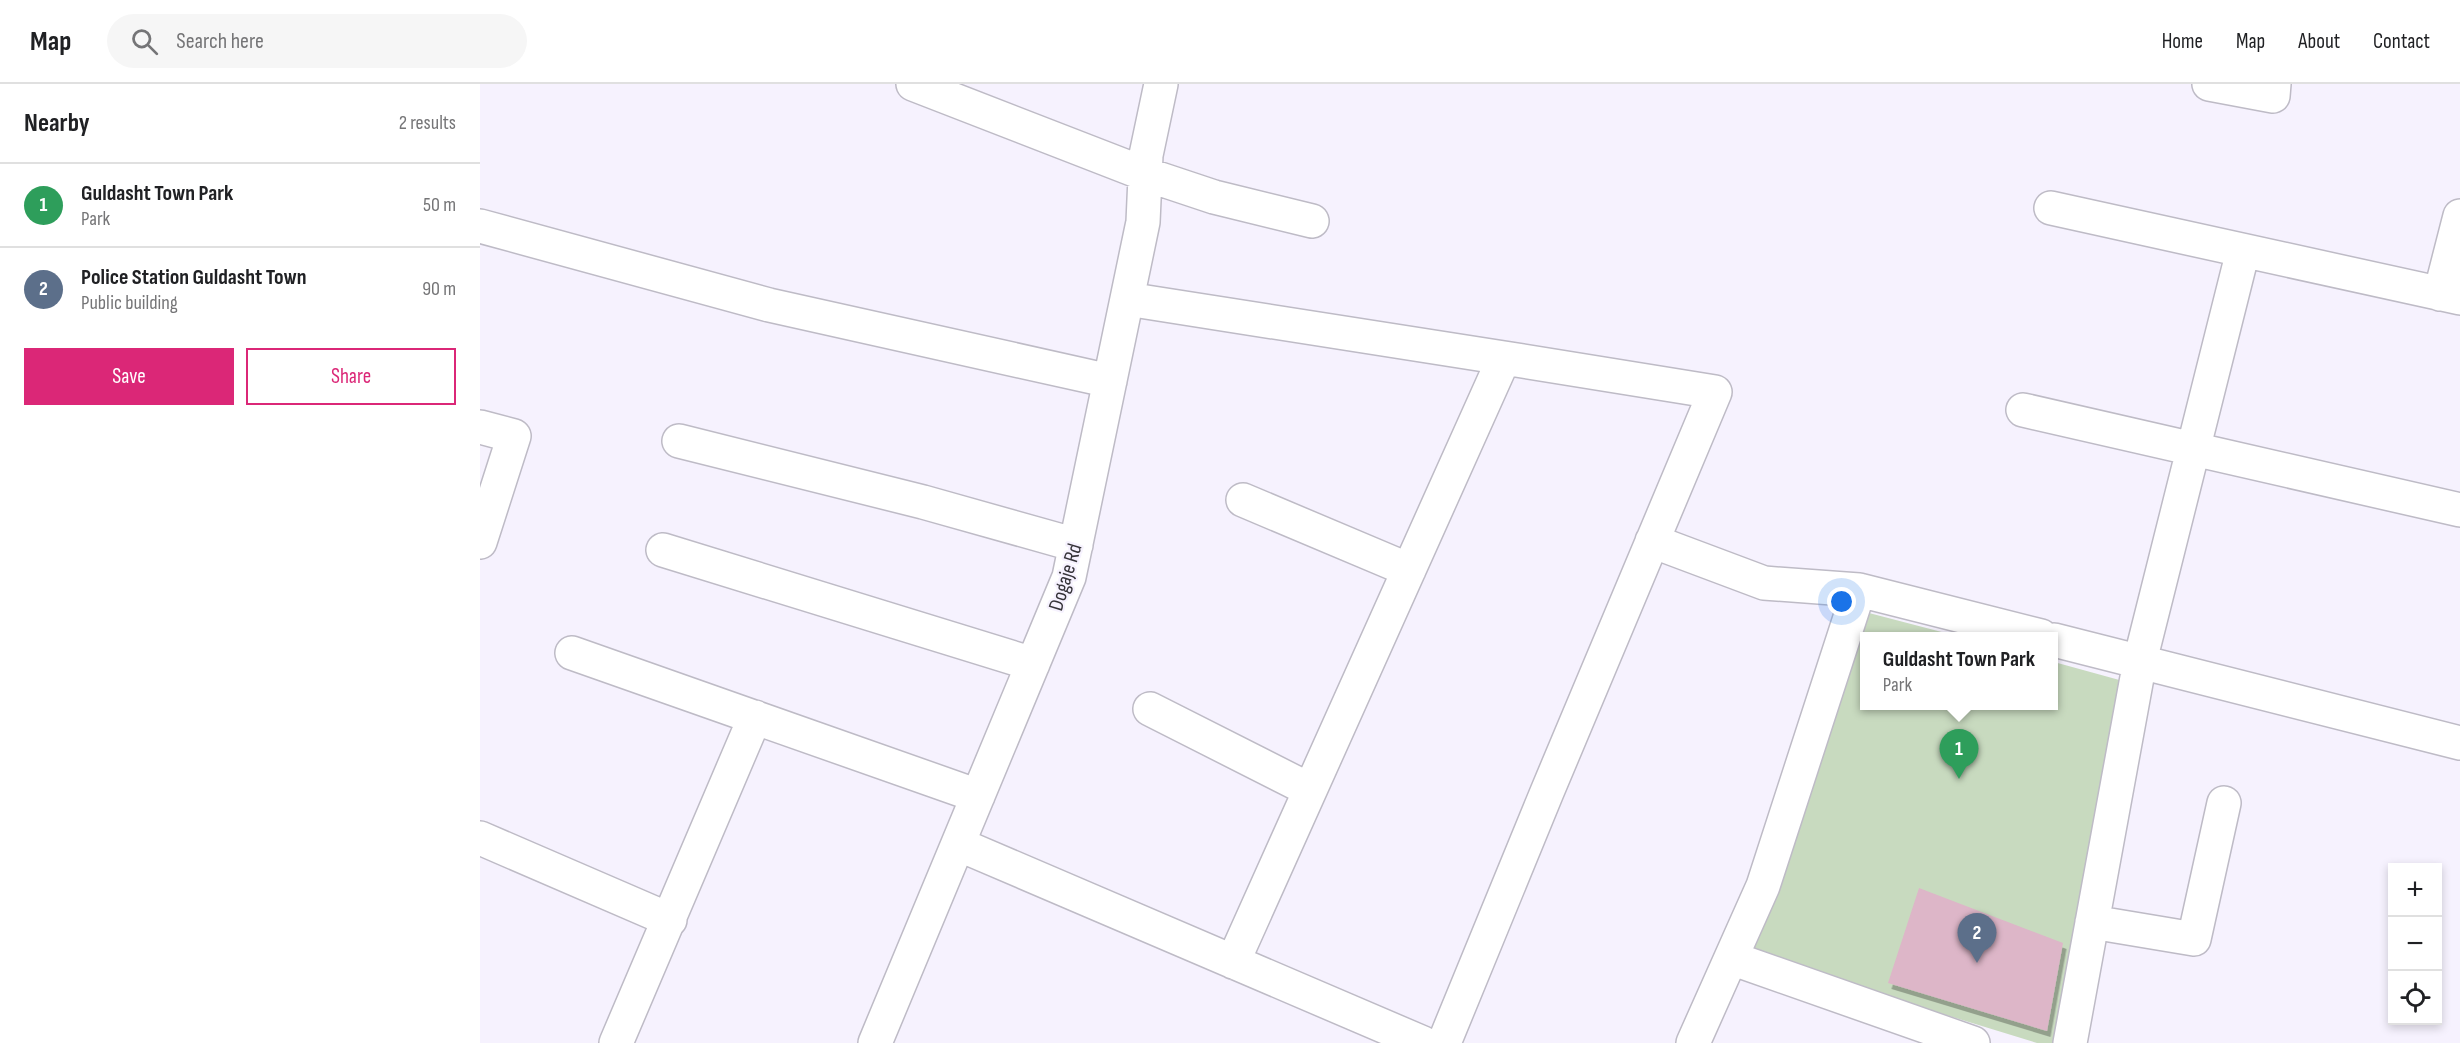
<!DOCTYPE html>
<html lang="en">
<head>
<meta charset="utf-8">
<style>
	:root { --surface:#fff; --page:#f6f6f6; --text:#202124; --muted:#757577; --line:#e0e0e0; --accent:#db2777 }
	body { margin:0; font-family:"Sofia Sans Condensed",sans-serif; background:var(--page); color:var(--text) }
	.controls { position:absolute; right:18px; bottom:18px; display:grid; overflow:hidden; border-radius:0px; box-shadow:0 3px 9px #0003 }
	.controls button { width:54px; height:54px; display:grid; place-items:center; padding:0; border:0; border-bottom:2px solid var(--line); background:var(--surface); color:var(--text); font:30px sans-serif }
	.you { position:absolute; left:1362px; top:518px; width:21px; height:21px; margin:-15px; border:4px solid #fff; border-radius:50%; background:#1a73e8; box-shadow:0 0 0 9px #1a73e833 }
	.badge { display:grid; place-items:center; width:39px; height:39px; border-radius:50%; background:var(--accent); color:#fff; font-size:20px; font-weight:700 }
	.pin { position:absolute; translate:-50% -50px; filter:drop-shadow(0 2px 3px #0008) }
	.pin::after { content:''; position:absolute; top:32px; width:21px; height:18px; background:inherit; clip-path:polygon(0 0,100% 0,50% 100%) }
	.popup { position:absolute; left:1380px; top:548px; width:198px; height:78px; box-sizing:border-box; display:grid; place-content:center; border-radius:0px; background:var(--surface); filter:drop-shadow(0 2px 4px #0005); font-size:20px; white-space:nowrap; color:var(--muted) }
	.popup b { font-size:22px; color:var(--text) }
	.popup::after { content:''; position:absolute; left:50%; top:100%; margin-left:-12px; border:12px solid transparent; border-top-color:var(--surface) }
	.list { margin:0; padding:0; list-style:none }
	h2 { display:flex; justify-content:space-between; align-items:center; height:78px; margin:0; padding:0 24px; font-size:26px }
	h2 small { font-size:20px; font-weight:400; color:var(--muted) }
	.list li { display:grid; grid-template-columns:39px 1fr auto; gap:18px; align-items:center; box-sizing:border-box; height:84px; padding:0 24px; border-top:2px solid var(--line) }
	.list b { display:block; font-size:22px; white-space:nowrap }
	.list p { margin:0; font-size:20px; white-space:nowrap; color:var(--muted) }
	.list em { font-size:20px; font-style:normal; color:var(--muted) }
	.actions { display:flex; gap:12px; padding:18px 24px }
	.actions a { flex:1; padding:14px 0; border:2px solid var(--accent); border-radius:0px; text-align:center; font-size:21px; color:var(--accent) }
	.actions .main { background:var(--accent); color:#fff }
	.icon { flex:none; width:33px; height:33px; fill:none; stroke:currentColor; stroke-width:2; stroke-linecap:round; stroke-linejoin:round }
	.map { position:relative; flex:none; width:1980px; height:959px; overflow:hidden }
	header { display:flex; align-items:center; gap:36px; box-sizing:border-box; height:84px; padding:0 30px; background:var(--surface); border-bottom:2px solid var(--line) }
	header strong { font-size:28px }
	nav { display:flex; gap:33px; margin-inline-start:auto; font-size:21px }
	.search { width:420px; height:54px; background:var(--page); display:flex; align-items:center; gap:15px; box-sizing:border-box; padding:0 21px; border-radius:33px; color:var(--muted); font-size:22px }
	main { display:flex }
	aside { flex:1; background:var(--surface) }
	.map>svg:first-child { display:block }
	.green { fill:#c8dabf }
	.building { fill:#ddb6c8; filter:url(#shadow) }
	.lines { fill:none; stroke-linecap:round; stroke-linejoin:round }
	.minor-casing { stroke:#bebbc6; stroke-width:36 }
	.minor { stroke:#fff; stroke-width:33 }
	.labels { text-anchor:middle; stroke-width:4.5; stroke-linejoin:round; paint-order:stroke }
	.street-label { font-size:21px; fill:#363439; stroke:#f6f2fe }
</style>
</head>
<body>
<header>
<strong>Map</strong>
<div class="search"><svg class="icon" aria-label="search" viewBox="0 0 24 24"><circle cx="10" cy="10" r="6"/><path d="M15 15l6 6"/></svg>Search here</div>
<nav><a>Home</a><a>Map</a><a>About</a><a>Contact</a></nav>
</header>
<main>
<aside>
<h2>Nearby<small>2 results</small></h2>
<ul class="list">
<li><span class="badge" style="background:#2e9e5b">1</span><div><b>Guldasht Town Park</b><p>Park</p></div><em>50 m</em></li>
<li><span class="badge" style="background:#5c6f8a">2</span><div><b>Police Station Guldasht Town</b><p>Public building</p></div><em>90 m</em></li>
</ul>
<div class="actions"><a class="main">Save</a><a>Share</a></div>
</aside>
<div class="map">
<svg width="1980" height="959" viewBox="0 0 1980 959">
	<defs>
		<filter id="shadow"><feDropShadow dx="3.5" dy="6" stdDeviation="0" flood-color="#0004"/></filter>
	</defs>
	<rect width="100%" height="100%" fill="#f6f2fe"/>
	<!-- green -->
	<path class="green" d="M1389 529 1477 552H1384V622H1574V578L1643 597 1577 959H1557L1427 919 1269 864Z"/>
	<!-- building -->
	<path class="building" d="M1439 804 1583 859 1567 947 1408 899Z"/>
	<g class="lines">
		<!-- minor casing -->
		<g class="minor-casing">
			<path id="minor" d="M433 0 665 90 734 113 832 137
				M1729 0 1793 12 1794 0
				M1571 124 1980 214
				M0 142 289 221 630 297
				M1960 210 1980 132
				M647 215 1024 274 753 878
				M1543 326 1980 426
				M0 343 34 352 0 458
				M199 357 443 418 596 461
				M763 416 929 486
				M1172 457 1284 499 1379 506 1561 552
				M183 466 553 580
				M1574 556 1980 659
				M92 569 498 712
				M670 625 830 706
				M0 754 190 836
				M478 760 943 959
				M1612 838 1714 855 1744 719
				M1251 874 1493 959
				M136 959 275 633
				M395 959 589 493 663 138 666 71 681 0
				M964 959 1067 708 1235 308 1024 274
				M1213 959 1283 802 1379 506
				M1590 959 1660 577 1763 167"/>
		</g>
		<!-- minor -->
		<use href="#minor" class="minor"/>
	</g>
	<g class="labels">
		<!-- street labels -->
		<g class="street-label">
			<text transform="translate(585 493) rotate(-73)" y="7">Dogaje Rd</text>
		</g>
	</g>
</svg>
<div class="controls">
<button>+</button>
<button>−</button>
<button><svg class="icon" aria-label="locate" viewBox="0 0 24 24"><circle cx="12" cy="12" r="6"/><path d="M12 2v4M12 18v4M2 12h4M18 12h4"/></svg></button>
</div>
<div class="you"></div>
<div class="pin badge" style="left:1479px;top:695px;background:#2e9e5b">1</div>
<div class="popup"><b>Guldasht Town Park</b>Park</div>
<div class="pin badge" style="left:1497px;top:879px;background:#5c6f8a">2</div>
</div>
</main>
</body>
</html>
